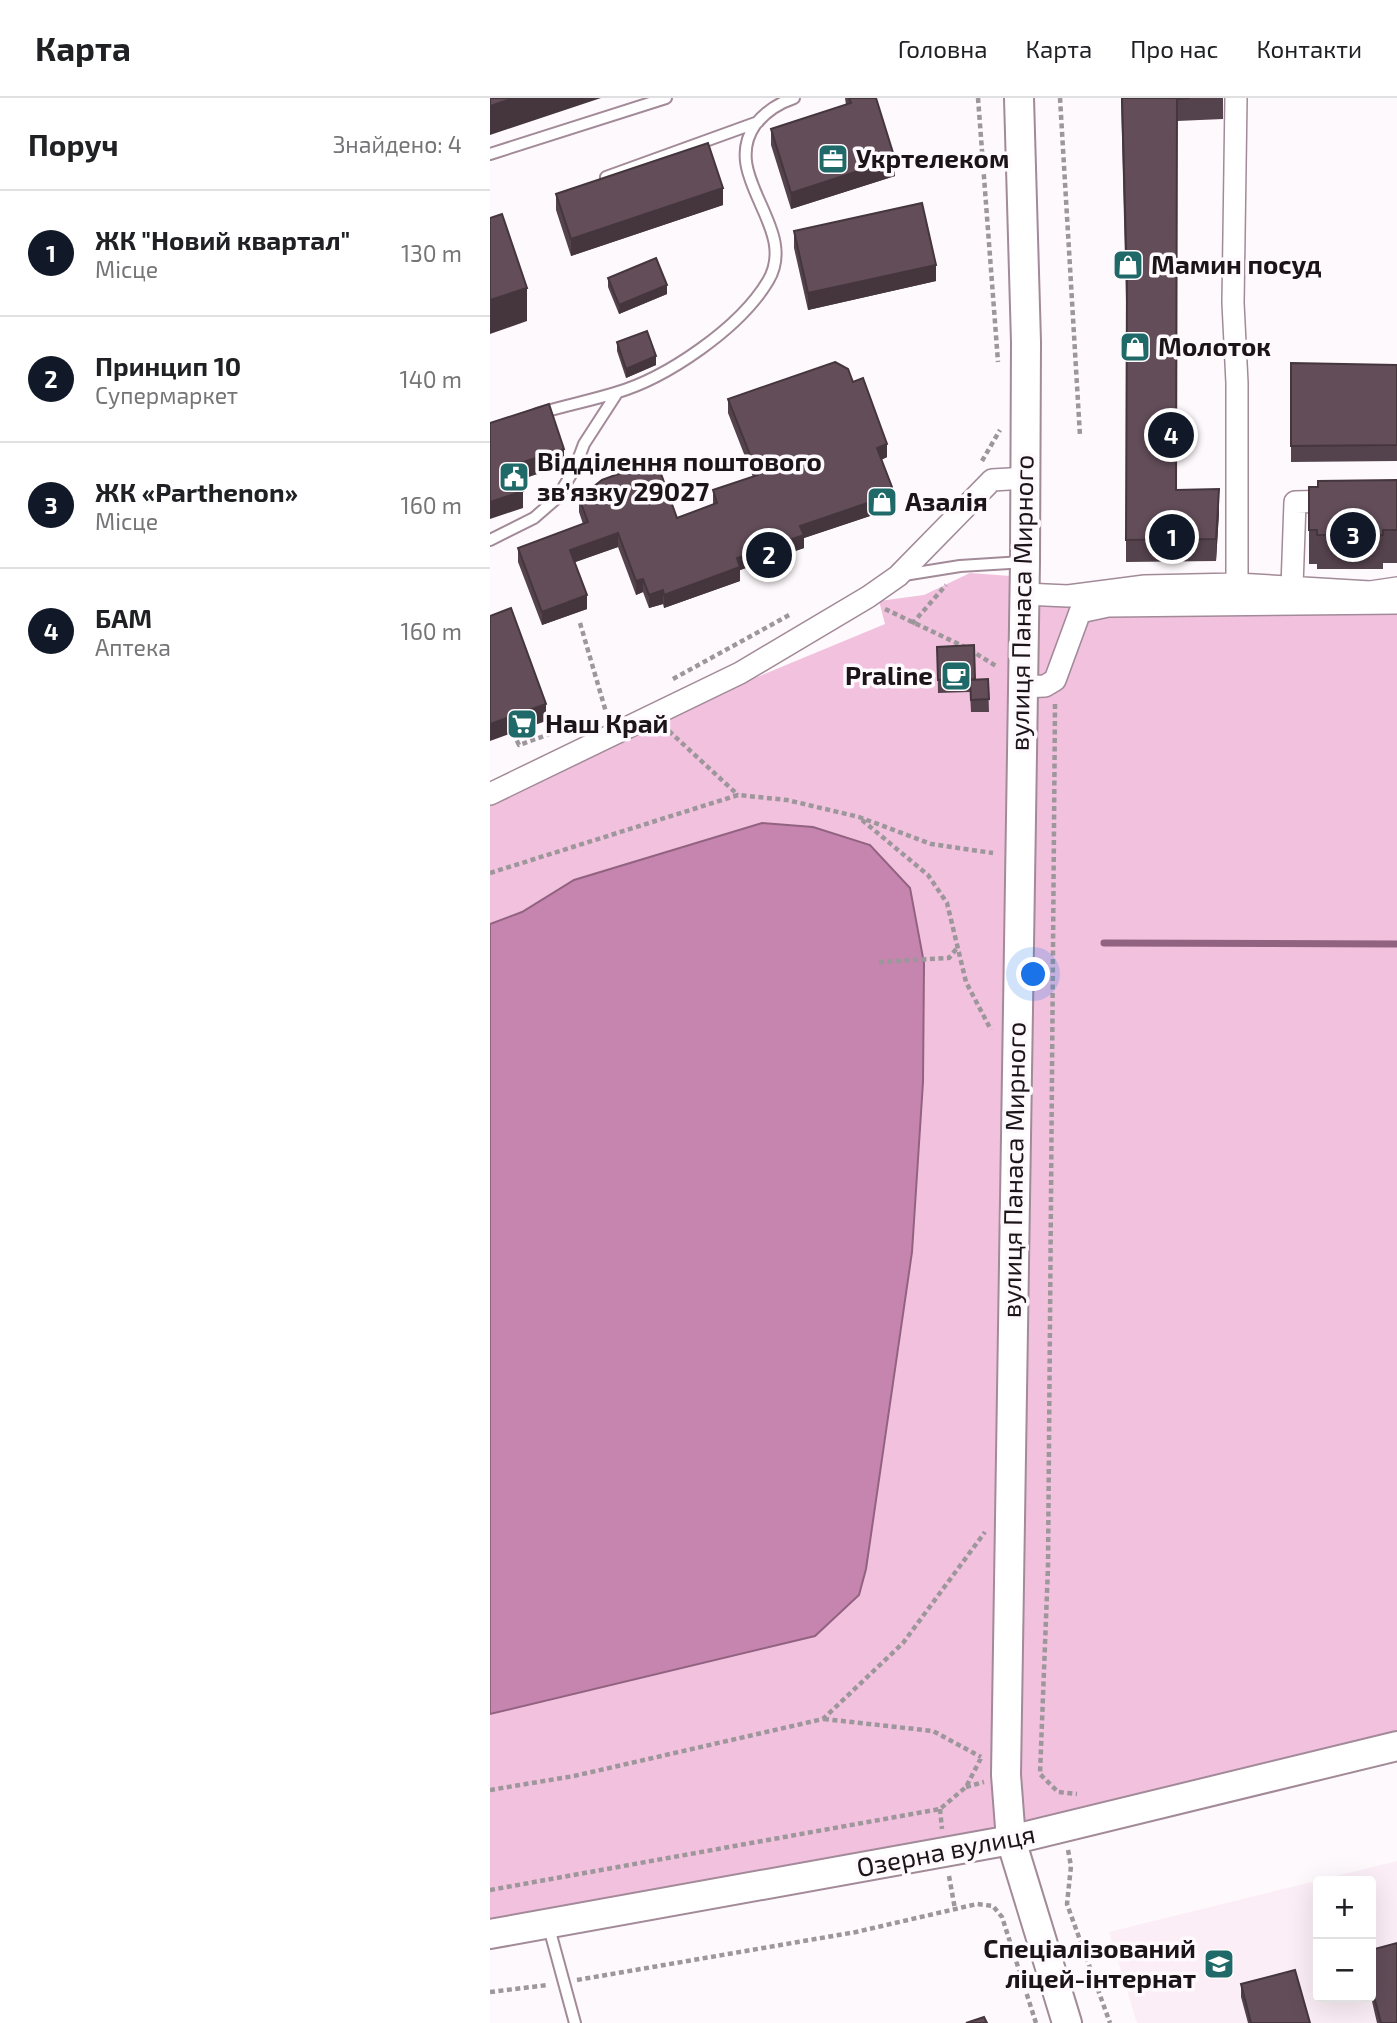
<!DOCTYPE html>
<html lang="uk">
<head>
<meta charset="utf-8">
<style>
	:root { --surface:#fff; --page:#f2f2f2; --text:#202124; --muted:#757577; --line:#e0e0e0; --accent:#111827 }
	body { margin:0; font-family:"Exo 2",sans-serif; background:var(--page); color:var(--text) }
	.controls { position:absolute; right:21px; bottom:21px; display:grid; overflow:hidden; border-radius:7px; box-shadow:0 7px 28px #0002 }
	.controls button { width:63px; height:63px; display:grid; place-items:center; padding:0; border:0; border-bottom:2px solid var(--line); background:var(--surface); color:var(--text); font:35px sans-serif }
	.you { position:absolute; left:544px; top:877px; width:24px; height:24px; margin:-18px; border:5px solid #fff; border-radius:50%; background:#1a73e8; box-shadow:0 0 0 10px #1a73e833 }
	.badge { display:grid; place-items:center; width:46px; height:46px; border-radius:50%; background:var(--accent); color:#fff; font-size:23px; font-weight:700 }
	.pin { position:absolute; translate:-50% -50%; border:4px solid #fff; box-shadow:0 2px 7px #0006 }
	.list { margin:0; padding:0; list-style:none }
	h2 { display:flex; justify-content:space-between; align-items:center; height:91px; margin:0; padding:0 28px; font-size:30px }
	h2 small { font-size:23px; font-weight:400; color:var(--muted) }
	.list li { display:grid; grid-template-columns:46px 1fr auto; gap:21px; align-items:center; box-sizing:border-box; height:126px; padding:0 28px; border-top:2px solid var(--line) }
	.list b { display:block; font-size:26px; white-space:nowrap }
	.list p { margin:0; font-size:23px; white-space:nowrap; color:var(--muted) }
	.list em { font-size:23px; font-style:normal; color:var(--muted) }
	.map { position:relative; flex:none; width:907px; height:1925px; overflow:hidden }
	header { display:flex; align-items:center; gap:42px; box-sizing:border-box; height:98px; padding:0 35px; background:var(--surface); border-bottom:2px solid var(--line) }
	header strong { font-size:33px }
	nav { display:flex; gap:38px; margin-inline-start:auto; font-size:24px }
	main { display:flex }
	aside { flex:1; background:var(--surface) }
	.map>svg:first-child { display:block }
	.built { fill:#fceef6; fill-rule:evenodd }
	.green { fill:#f1c1de }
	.water { fill:#c585ae; stroke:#926381; stroke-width:2 }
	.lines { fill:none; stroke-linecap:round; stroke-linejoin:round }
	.stream { stroke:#926381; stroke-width:7 }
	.lane-casing { stroke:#a28a98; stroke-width:14 }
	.street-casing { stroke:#a28a98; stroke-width:24 }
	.secondary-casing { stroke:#a28a98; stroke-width:32 }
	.path { stroke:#9d979b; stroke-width:4.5; stroke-dasharray:5 3.5; stroke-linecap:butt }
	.lane { stroke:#fff; stroke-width:10 }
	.street { stroke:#fff; stroke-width:21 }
	.secondary { stroke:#fff; stroke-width:28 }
	.wall { fill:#54424d }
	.shaded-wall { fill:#45363e }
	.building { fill:#624d59; stroke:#45363e; stroke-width:2 }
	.labels { text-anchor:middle; stroke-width:7; stroke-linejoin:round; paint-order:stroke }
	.poi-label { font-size:26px; font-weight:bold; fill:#1c1419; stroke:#fef9fc; text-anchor:start }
	.street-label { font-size:26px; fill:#1c1419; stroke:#fef9fc }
</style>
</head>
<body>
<header>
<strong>Карта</strong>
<nav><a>Головна</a><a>Карта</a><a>Про нас</a><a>Контакти</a></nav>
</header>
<main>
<aside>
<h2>Поруч<small>Знайдено: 4</small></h2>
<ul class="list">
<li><span class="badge">1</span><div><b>ЖК &quot;Новий квартал&quot;</b><p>Місце</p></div><em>130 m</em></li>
<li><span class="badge">2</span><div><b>Принцип 10</b><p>Супермаркет</p></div><em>140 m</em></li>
<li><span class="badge">3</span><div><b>ЖК «Parthenon»</b><p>Місце</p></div><em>160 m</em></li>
<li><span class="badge">4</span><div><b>БАМ</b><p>Аптека</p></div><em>160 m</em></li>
</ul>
</aside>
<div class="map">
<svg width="907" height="1925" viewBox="0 0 907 1925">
	<rect width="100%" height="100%" fill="#fef9fc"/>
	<!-- built -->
	<path class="built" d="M907 1763V1925H647L619 1834ZM828 1783H881V1899H828Z"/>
	<!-- green -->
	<path class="green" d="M480 475 520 478 505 1678 509 1733 0 1825V707L255 584 395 526 389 503 434 497Z
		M545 507 907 512V1638L530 1729 527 1677Z"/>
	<!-- water -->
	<path class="water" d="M272 725 323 729 380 747 420 790 434 865 433 984 422 1154 376 1471 369 1497 325 1538 0 1616V826L32 814 84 782Z"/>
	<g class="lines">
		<!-- stream -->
		<path class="stream" d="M614 845 907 846"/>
		<!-- lane casing -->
		<g class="lane-casing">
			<path id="lane" d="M0 56 176 0
				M116 79 268 24
				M47 316C73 308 99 303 125 295 177 280 250 230 278 183 310 130 229 79 265 27 275 14 289 5 304 0
				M0 442 44 420 67 400 85 370 94 346 127 295
				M414 477 470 468 534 464
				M58 1826 85 1925"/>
		</g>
		<!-- street casing -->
		<g class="street-casing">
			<path id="street" d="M747 486 880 494 907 490
				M802 489 805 404 845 403
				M534 496 578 498 655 488 747 486V285L743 205 746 0
				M531 589 555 588 565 582 590 514 618 508 907 505
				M0 696 250 575 378 499 408 478 502 382 535 380"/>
		</g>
		<!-- secondary casing -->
		<g class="secondary-casing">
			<path id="secondary" d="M529 0 536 244 535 464 516 1677 521 1742 577 1925
				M0 1836 521 1742 907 1648"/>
		</g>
		<!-- path -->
		<path class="path" d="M488 0 508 264
			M570 0 590 338
			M492 363 510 332
			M395 511 477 550 506 568
			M90 525 116 614
			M422 526 456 487
			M183 581 301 516
			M565 606 558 1469 550 1676 568 1694 587 1696
			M179 633 248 697
			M23 635 29 647 96 623
			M372 722 438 777 457 805 476 884 501 932
			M0 775 248 697 297 702 369 719 441 746 503 755
			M389 864 459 860 467 850
			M334 1621 443 1633 491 1659
			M476 1689 494 1684
			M0 1692 84 1678 333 1621 413 1545 495 1434
			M450 1711 452 1731
			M578 1752 581 1768 577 1806 620 1925
			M459 1778 465 1811
			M0 1792 450 1711 476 1689 491 1660
			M87 1882 366 1834 487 1806 503 1808 512 1819 546 1925
			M0 1894 58 1887"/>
		<!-- lane -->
		<use href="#lane" class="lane"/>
		<!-- street -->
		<use href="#street" class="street"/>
		<!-- secondary -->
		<use href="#secondary" class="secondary"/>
	</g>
	<!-- wall -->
	<path class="wall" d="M355 0H386L405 78 301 111 281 47V31L356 7Z
		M631 0H733V21L687 23 686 392 729 414 726 463 636 464V203Z
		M66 96 233 107 81 158 66 112Z
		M304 133 446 183 318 212 304 150Z
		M118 180 177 196 129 216 118 189Z
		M127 244 166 267 136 280 127 253Z
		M801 265 907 267V363L801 364Z
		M363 284 397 359 391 362 402 402 395 413 314 440V450L250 472V483L174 510 173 506 159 510 153 494 146 497 128 449 85 464 97 511 52 527 28 464V450L93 426 89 414V400L187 420 223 406V392L263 379 238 315V301Z
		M907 382V465H893V471H827V466H819V389Z
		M447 549 485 581H498L499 614H481L480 594 448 595Z
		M881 1852 907 1925H887L881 1899Z
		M751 1886 820 1925H758L751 1899Z"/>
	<!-- shaded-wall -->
	<path class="shaded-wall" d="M24 0H111L0 37V8Z
		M405 61V78L301 111V95Z
		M233 90V107L81 158V141Z
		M446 167V183L318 212V195Z
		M177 187V196L129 216V207Z
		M37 190V223L0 236V202Z
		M166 258V267L136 280V271Z
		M397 346V359L387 364V350Z
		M74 351V367L24 384V367Z
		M402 389V402L395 413 314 440V450L250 472V483L174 510V497L310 428Z
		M729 391V414L726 463V441Z
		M33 393V410L0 421V404Z
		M128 435V449L80 466V452Z
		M153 481V494L146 497V483Z
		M173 492V506L159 510V497Z
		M97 497V511L52 527V514Z
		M56 606V623L0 643V626Z"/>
	<!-- building -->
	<path class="building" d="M0 0H24L0 8Z
		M359 0H386L405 61 301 95 281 31 361 5Z
		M632 0H700L687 1 686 392 729 391 726 441 636 442 637 183Z
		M218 45 233 90 81 141 66 96Z
		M432 105 446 167 318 195 304 133Z
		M12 116 37 190 0 202V120Z
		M166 160 177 187 129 207 118 180Z
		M157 233 166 258 136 271 127 244Z
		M345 264 358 271 363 284 373 280 397 346 387 350 402 389 395 399 310 428 314 437 247 460 250 469 174 497 173 492 159 497 153 481 146 483 128 435 80 452 97 497 52 514 28 450 98 424 89 400 112 382 166 362 187 420 227 405 223 392 268 377 238 301Z
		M801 265 907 267V347L801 348Z
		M59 306 74 351 24 367 33 393 0 404V325Z
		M907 382V432H893V437H827V432H819V389H828V383Z
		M21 510 56 606 0 626V518Z
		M484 547 485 581 448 582 447 549Z
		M498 581 499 601 481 602 480 582Z
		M907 1845V1925H891L881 1887V1852Z
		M805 1872 820 1925H761L751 1886Z
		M494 1919 497 1925H476Z"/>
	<!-- icons -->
	<defs>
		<g id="office-square" transform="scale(1.575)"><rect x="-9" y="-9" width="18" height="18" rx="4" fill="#1f6a68" stroke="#fef9fc"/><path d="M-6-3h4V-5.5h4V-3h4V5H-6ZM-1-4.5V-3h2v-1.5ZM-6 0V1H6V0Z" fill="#fff"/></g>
		<g id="shop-square" transform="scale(1.575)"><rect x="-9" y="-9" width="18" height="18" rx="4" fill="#1f6a68" stroke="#fef9fc"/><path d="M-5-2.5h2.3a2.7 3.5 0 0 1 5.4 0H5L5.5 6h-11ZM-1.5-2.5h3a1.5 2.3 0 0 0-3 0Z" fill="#fff"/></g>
		<g id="civic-square" transform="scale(1.575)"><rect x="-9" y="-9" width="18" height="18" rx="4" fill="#1f6a68" stroke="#fef9fc"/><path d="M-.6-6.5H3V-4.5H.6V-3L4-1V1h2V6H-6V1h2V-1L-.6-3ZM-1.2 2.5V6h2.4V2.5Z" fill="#fff"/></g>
		<g id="cafe-square" transform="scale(1.575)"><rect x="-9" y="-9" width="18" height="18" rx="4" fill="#1f6a68" stroke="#fef9fc"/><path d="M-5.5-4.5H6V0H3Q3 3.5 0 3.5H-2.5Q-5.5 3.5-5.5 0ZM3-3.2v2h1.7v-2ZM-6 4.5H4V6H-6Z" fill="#fff"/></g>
		<g id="supermarket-square" transform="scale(1.575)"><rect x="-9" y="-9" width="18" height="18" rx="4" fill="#1f6a68" stroke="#fef9fc"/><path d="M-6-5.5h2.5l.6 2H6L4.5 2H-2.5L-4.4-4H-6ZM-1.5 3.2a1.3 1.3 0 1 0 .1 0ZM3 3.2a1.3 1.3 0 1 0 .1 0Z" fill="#fff"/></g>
		<g id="school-square" transform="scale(1.575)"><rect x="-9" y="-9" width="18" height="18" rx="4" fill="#1f6a68" stroke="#fef9fc"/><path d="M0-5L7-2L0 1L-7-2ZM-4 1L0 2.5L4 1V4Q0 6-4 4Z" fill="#fff"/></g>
	</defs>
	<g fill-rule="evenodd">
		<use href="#office-square" x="343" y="61"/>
		<use href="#shop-square" x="638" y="167"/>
		<use href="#shop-square" x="645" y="249"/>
		<use href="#civic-square" x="24" y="379"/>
		<use href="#shop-square" x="392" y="404"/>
		<use href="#cafe-square" x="466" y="578"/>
		<use href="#supermarket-square" x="32" y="626"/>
		<use href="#school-square" x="729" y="1866"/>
	</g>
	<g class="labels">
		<!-- poi labels -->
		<g class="poi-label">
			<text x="366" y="70">Укртелеком</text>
			<text x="661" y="176">Мамин посуд</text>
			<text x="668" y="258">Молоток</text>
			<text x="47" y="373">Відділення поштового<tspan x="47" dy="30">зв’язку 29027</tspan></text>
			<text x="415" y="413">Азалія</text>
			<text x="443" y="587" text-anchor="end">Praline</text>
			<text x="55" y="635">Наш Край</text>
			<text x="706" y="1860" text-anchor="end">Спеціалізований<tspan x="706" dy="30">ліцей-інтернат</tspan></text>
		</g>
		<!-- street labels -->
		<g class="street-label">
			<text transform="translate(532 505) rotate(-89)" y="9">вулиця Панаса Мирного</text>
			<text transform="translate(524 1072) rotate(-89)" y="9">вулиця Панаса Мирного</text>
			<text transform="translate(456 1753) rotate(-11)" y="9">Озерна вулиця</text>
		</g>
	</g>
</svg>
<div class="controls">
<button>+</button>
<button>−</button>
</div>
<div class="you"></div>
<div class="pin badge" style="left:682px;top:439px">1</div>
<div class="pin badge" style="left:279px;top:457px">2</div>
<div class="pin badge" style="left:863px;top:437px">3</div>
<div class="pin badge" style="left:681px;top:337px">4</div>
</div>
</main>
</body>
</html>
